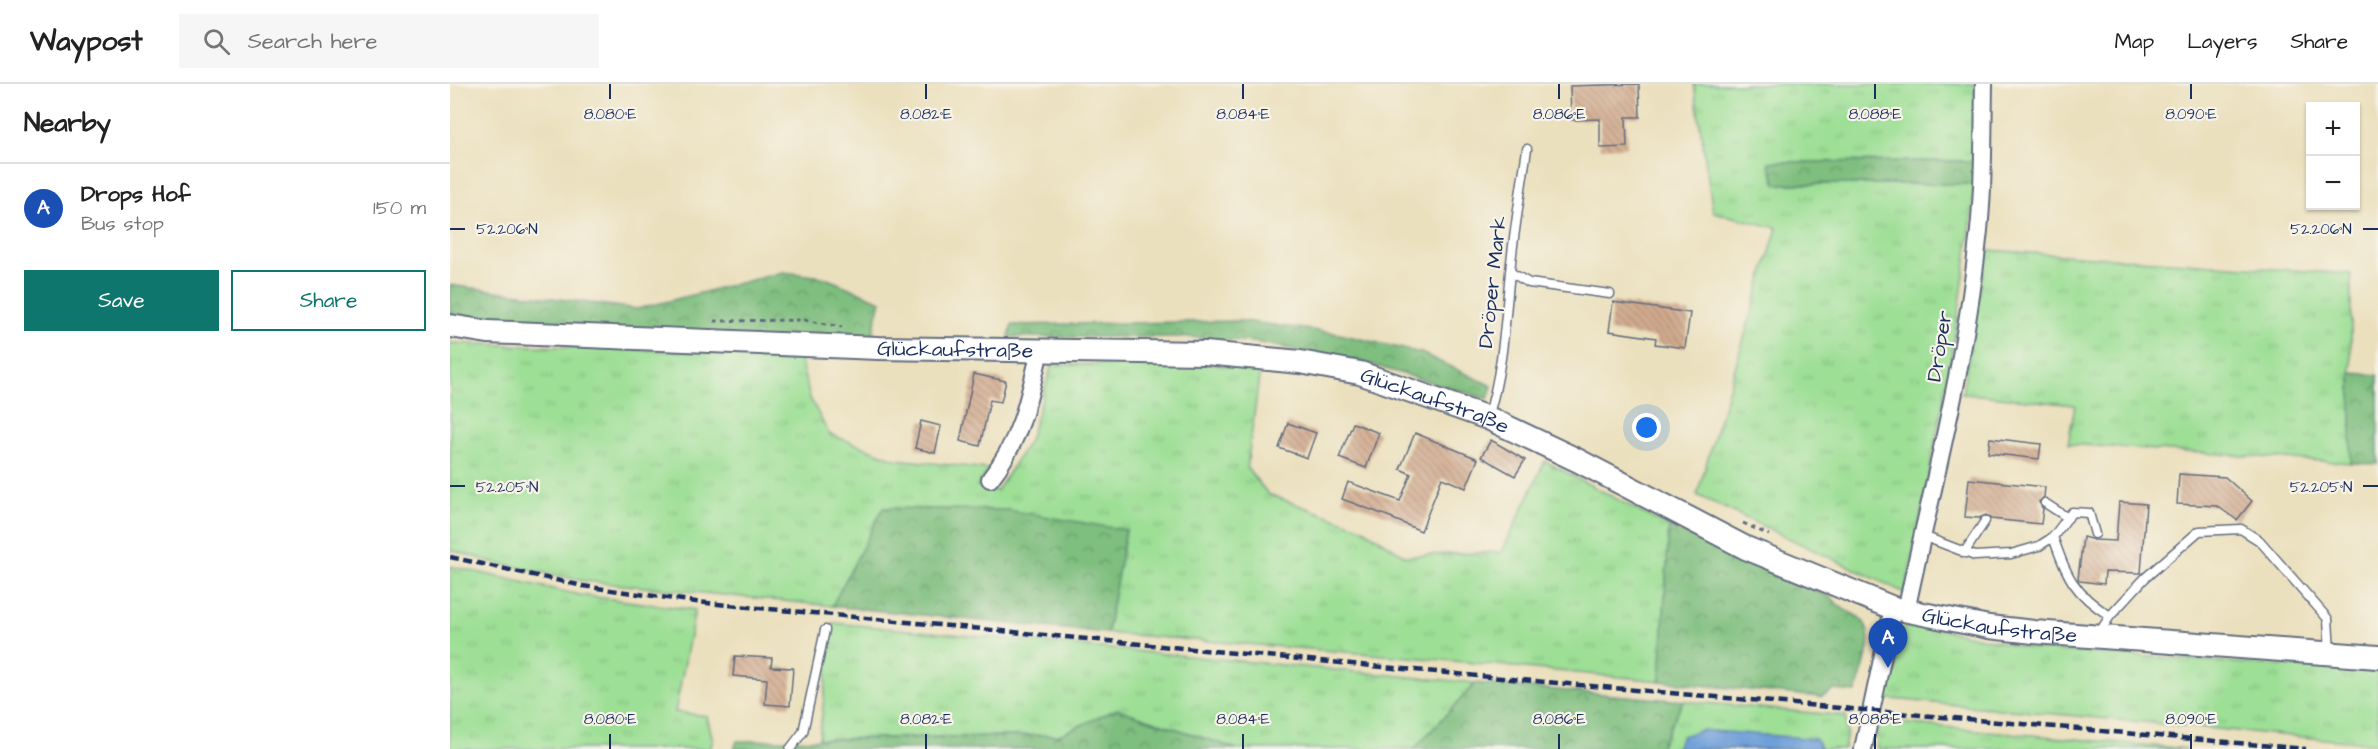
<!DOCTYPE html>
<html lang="en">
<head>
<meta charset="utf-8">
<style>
	:root { --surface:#fff; --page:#f6f6f6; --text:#222; --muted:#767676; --line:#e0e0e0; --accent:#0f766e }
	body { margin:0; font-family:"Architects Daughter",sans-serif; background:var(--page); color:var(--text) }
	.controls { position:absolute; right:18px; top:18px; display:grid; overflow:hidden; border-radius:0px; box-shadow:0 2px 4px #0004 }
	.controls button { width:54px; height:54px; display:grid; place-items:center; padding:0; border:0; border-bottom:2px solid var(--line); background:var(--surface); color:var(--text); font:30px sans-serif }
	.you { position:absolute; left:1197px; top:344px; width:21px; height:21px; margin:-15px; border:4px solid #fff; border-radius:50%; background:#1a73e8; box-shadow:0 0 0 9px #1a73e833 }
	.badge { display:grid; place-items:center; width:39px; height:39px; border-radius:50%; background:var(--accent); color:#fff; font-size:20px; font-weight:700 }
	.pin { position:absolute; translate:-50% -50px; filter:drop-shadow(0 2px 3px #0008) }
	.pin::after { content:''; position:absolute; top:32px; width:21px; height:18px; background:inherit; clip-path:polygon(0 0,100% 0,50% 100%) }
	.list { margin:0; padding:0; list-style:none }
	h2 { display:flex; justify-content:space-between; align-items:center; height:78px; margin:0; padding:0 24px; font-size:26px }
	h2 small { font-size:20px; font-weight:400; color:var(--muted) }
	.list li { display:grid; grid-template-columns:39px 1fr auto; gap:18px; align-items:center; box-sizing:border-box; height:90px; padding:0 24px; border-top:2px solid var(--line) }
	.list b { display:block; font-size:22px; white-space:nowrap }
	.list p { margin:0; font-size:20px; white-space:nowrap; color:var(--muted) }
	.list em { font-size:20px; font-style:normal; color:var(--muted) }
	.actions { display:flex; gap:12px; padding:18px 24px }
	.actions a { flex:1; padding:14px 0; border:2px solid var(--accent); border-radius:0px; text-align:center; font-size:21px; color:var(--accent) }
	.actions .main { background:var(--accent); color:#fff }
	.icon { flex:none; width:33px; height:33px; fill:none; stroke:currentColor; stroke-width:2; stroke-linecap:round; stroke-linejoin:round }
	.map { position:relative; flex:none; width:1928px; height:665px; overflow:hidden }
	header { display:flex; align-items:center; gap:36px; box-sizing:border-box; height:84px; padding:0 30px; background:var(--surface); border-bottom:2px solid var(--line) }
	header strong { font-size:28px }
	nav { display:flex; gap:33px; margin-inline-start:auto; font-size:21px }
	.search { width:420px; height:54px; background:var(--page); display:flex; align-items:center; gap:15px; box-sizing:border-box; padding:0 21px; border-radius:0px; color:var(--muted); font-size:22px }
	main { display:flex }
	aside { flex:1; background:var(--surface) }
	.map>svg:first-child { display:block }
	.grass { fill:url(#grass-tufts); stroke:#5c877a; stroke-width:1.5 }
	.forest { fill:url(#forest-crowns); stroke:#4c766e; stroke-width:1.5 }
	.water { fill:#6e9fd8; stroke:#44679b; stroke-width:1.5 }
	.building { fill:url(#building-back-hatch) }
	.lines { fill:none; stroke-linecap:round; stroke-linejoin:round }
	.service-casing { stroke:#646d7f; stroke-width:11 }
	.minor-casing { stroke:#646d7f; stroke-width:20 }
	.secondary-casing { stroke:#646d7f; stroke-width:26 }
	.path { stroke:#646d7f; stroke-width:3; stroke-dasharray:4.5 4.5; stroke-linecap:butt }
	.service { stroke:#fff; stroke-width:8 }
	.minor { stroke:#fff; stroke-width:16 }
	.secondary { stroke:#fff; stroke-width:22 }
	.rail { stroke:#1b2f5e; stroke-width:4.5; stroke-dasharray:9 4.5; stroke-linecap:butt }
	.ticks { fill:none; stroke:#1b2f5e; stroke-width:2 }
	.labels { text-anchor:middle; stroke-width:4.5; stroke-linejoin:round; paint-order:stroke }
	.street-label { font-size:21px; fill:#1b2f5e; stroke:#f7f3e8 }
	.ticks-label { font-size:15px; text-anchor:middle; fill:#1b2f5e; stroke:#f7f3e8; stroke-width:4.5; stroke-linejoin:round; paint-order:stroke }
</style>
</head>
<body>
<header>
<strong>Waypost</strong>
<div class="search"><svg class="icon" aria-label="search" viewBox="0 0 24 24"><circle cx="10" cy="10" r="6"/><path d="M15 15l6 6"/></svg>Search here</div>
<nav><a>Map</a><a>Layers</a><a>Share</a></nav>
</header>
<main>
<aside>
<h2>Nearby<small></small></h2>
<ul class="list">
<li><span class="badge" style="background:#1a4fb4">A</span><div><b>Drops Hof</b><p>Bus stop</p></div><em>150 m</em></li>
</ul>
<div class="actions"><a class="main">Save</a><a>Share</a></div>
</aside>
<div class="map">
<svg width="1928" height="665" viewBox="0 0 1928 665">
	<defs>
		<pattern id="grass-tufts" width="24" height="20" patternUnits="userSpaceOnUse" patternTransform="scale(1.5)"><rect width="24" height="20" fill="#9ddf95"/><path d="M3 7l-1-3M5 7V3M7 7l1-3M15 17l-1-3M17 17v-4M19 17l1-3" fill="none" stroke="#87c083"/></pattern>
		<pattern id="forest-crowns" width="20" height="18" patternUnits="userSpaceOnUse" patternTransform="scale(1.5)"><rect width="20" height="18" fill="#7ebe7e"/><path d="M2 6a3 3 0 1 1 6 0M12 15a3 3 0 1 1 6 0" fill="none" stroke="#669b6a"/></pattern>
		<pattern id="building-back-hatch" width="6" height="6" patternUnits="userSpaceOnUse" patternTransform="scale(1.5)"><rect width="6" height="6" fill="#d2ab8e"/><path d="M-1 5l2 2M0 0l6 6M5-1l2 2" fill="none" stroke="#aa8c77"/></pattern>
	</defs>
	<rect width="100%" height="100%" fill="#f7f3e8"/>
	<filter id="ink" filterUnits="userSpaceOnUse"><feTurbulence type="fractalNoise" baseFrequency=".0167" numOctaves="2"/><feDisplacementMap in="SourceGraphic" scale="12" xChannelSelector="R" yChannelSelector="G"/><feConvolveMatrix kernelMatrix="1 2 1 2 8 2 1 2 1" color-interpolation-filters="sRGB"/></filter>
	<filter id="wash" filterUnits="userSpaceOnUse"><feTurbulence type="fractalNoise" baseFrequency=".008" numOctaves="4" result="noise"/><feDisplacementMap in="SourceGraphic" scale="24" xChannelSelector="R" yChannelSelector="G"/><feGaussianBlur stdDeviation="1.35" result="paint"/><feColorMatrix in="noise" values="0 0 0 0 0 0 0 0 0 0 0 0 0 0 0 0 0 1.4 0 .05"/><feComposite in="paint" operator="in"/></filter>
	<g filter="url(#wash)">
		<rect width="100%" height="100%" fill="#ebe0bd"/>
		<!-- grass -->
		<path class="grass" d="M1244 0H1525L1524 77 1319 78 1326 100H1525C1512 238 1482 374 1455 509L1247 411 1327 144 1263 128Z
			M1537 166 1901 190V379L1618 360 1625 321 1512 309Z
			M0 259 349 271 360 314 379 350 445 375 539 385 527 402 547 407 579 357 602 281 752 279 810 286 797 384 818 410 912 444 955 472 1052 468 1095 377 1219 443 1210 597 972 574 657 549 676 446 433 425 382 522 134 497 42 478 0 466Z
			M0 482 130 511 245 526 225 628 257 632 263 657 260 665H0Z
			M383 539 1026 599 964 665H787L667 625 609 651 369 655Z
			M1465 540 1583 565 1928 588V660L1432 614 1434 606 1441 602C1443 593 1448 581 1447 573 1444 555 1445 545 1465 540Z
			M1233 617 1396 632 1397 650 1394 665H1209Z
			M1427 637 1737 665H1427Z"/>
		<!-- forest -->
		<path class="forest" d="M1524 77 1525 100H1326L1319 78Z
			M333 188 373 193 431 217 423 248 428 264 62 239 0 229V201L187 225Z
			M792 237 885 249 971 269 1042 302 1038 315 919 280 805 258 736 253H559L562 241Z
			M1901 289 1928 291V380L1901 379Z
			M433 424 558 426 676 446 657 549 382 522Z
			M1219 443 1382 514C1385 517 1388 522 1392 524 1398 529 1406 529 1412 536 1428 554 1411 587 1406 608L1384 606 1371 613 1210 597Z
			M1026 599 1233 617 1209 665H964Z
			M667 625 787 665H284L287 657 609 651Z"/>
		<!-- water -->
		<path class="water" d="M1251 646 1366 655 1371 665H1225L1232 652Z"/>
		<g id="blocks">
			<!-- building -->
			<path class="building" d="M1189 0 1190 33H1176L1177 63 1150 64V35L1121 36 1120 2Z
				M1163 218 1240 229 1235 264 1205 260 1206 254 1159 247Z
				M524 290 556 297 551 318 540 316 530 362 510 357Z
				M471 337 491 342 485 369 465 364Z
				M838 339 866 349 857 374 829 364Z
				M903 339 929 349 916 384 889 374Z
				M965 349 1028 375 1016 404 992 394 971 447 943 435V434L892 415 898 398 950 417 961 390 950 385Z
				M1540 354 1591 360 1589 375 1538 369Z
				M1041 356 1075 376 1065 392 1031 373Z
				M1729 390 1775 393 1802 417 1787 436 1767 422 1727 420Z
				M1519 395 1595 403 1594 413 1589 418 1593 425 1591 440 1541 435 1536 431 1529 434 1515 433Z
				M1669 418 1696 420 1691 489 1655 488 1654 500 1630 497 1628 495 1633 453 1644 456 1666 457Z
				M285 572 322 574 321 583 343 584 340 622 315 620 317 595 283 592Z"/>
		</g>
	</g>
	<g filter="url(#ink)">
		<use href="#blocks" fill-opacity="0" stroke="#646d7f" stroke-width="1.5"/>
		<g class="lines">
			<!-- service casing -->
			<g class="service-casing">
				<path id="service" d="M1060 188 1079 199 1160 210
					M1038 333C1053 286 1055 237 1060 188 1064 147 1071 106 1077 65
					M1595 419 1618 434
					M1473 452 1525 472 1561 470 1589 462 1603 453 1622 428 1639 429 1645 450
					M1603 453C1617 492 1623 509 1660 532
					M1514 469 1535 437
					M1648 551 1660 532 1695 494 1749 447 1791 445 1810 457 1878 535 1880 568
					M340 665 353 648 375 546"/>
			</g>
			<!-- minor casing -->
			<g class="minor-casing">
				<path id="minor" d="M540 395C571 356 579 314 590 266
					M1456 527C1481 407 1514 287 1527 164 1534 110 1533 55 1534 0
					M1413 665 1443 524"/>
			</g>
			<!-- secondary casing -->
			<g class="secondary-casing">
				<g id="secondary">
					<path id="s1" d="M0 242 38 248 428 264 755 269 850 278 910 289 1038 334 1127 376 1296 464 1443 524 1539 543 1584 548 1928 573"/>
				</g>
			</g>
			<!-- path -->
			<path class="path" d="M264 237 354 236 392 243
				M1293 439 1319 451"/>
			<!-- service -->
			<use href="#service" class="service"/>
			<!-- minor -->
			<use href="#minor" class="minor"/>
			<!-- secondary -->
			<use href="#secondary" class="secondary"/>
			<!-- rail -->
			<path class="rail" d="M0 473 133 502 246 518 1039 593 1856 665"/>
		</g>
	</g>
	<!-- ticks -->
	<path class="ticks" d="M160 0V15M476 0V15M793 0V15M1109 0V15M1425 0V15M1741 0V15M0 145H15M1913 145H1928M0 402H15M1913 402H1928M160 650V665M476 650V665M793 650V665M1109 650V665M1425 650V665M1741 650V665"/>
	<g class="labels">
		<!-- street labels -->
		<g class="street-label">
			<text transform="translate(1042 198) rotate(-84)" y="7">Dröper Mark</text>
			<text transform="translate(1489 262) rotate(-81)" y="7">Dröper</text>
			<text dy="7" stroke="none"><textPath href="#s1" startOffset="506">Glückaufstraße</textPath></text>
			<text dy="7" stroke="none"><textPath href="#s1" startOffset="992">Glückaufstraße</textPath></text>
			<text dy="7" stroke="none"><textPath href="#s1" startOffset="1604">Glückaufstraße</textPath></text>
		</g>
	</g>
	<g class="ticks-label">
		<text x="160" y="35">8.080°E</text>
		<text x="476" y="35">8.082°E</text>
		<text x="793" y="35">8.084°E</text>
		<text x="1109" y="35">8.086°E</text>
		<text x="1425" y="35">8.088°E</text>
		<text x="1741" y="35">8.090°E</text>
		<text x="57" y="150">52.206°N</text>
		<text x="1871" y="150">52.206°N</text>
		<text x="57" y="408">52.205°N</text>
		<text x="1871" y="408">52.205°N</text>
		<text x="160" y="640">8.080°E</text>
		<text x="476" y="640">8.082°E</text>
		<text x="793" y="640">8.084°E</text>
		<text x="1109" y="640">8.086°E</text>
		<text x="1425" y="640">8.088°E</text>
		<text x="1741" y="640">8.090°E</text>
	</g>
</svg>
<div class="controls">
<button>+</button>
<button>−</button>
</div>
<div class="you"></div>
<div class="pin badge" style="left:1438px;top:584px;background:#1a4fb4">A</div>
</div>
</main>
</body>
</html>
